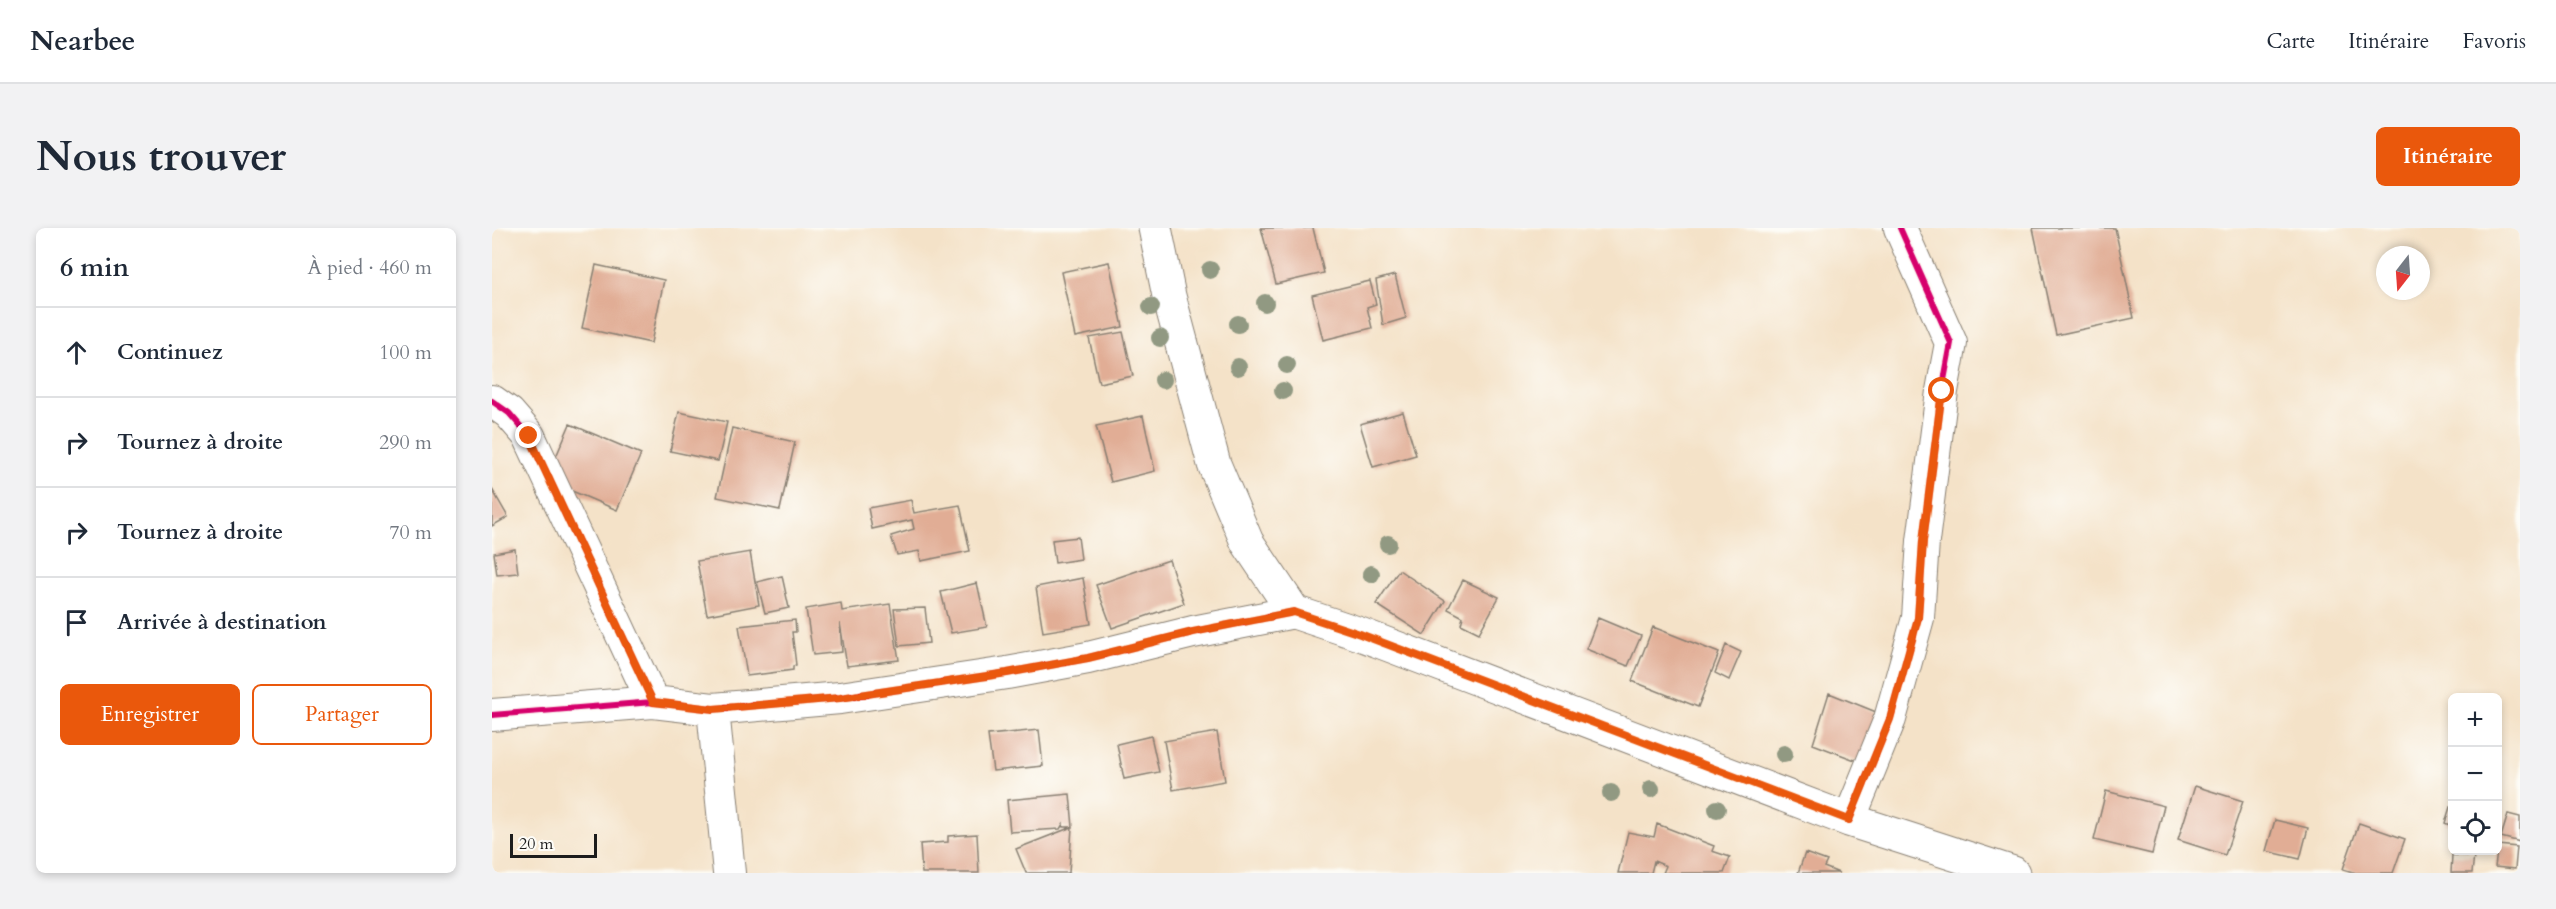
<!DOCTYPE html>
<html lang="fr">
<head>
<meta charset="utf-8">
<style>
	:root { --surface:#fff; --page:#f2f2f3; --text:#1f2937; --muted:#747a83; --line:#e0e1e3; --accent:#ea580c }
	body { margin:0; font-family:Cardo,serif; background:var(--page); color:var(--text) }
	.controls { position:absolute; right:18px; bottom:18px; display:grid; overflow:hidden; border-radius:9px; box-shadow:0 3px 9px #0003 }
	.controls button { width:54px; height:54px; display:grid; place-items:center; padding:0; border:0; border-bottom:2px solid var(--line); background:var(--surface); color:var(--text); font:30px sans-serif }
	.compass { position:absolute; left:1884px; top:18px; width:54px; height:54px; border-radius:50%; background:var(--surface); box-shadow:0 3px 9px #0003; rotate:197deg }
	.scale { position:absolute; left:18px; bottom:15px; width:87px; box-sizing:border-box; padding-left:6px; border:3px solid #1c1c1c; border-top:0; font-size:16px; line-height:21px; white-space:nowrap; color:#1c1c1c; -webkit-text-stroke:4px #fdfcf7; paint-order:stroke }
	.stop { position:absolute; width:18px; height:18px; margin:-14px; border:4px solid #ea580c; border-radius:50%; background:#fff }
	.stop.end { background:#ea580c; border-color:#fff; box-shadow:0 2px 6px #0008 }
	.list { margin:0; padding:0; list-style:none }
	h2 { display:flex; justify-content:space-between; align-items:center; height:78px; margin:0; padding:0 24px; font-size:26px }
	h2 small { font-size:20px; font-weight:400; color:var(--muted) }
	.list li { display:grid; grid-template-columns:39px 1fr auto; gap:18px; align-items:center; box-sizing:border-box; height:90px; padding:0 24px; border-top:2px solid var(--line) }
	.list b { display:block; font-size:22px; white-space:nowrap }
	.list em { font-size:20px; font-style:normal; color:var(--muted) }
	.actions { display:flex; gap:12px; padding:18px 24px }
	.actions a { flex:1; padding:14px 0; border:2px solid var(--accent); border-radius:9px; text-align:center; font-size:21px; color:var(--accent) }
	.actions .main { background:var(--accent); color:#fff }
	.icon { flex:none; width:33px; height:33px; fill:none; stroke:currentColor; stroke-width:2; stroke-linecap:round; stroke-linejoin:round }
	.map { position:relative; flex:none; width:2028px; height:645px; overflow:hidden; border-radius:9px }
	header { display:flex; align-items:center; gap:36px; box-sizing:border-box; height:84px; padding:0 30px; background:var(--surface); border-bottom:2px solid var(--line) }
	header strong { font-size:28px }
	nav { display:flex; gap:33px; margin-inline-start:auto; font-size:21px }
	.intro { display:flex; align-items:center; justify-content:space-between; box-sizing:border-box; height:144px; padding:0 36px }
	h1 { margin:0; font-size:42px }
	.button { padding:15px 27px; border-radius:9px; background:var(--accent); color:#fff; font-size:21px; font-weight:700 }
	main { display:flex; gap:36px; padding:0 36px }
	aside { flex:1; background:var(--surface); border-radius:9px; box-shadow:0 3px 9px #0003 }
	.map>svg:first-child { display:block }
	.building { fill:#e1ad95 }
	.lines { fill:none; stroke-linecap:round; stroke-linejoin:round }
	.minor-casing { stroke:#887f72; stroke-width:34 }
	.major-casing { stroke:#887f72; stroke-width:35 }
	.minor { stroke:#fff; stroke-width:32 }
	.major { stroke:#fff; stroke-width:33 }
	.cycleway-casing { stroke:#fdfcf7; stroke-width:10 }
	.cycleway { stroke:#d6006c; stroke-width:6 }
	.tree { fill:#919982 }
	.route { stroke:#ea580c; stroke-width:8 }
</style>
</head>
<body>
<header>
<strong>Nearbee</strong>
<nav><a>Carte</a><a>Itinéraire</a><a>Favoris</a></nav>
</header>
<div class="intro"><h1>Nous trouver</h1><a class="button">Itinéraire</a></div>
<main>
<aside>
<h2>6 min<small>À pied · 460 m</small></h2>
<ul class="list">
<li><svg class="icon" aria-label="ahead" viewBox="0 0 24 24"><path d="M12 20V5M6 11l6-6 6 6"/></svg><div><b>Continuez</b></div><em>100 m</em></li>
<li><svg class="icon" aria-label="right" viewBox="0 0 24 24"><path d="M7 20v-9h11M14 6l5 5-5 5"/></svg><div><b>Tournez à droite</b></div><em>290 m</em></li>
<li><svg class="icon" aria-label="right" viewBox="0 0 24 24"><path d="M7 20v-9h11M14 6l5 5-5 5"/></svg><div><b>Tournez à droite</b></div><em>70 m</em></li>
<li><svg class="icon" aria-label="arrive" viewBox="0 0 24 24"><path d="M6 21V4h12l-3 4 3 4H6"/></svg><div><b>Arrivée à destination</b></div></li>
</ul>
<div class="actions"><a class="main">Enregistrer</a><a>Partager</a></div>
</aside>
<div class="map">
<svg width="2028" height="645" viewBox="0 0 2028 645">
	<rect width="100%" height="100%" fill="#fdfcf7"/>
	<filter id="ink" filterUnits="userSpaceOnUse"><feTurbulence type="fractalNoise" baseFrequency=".0167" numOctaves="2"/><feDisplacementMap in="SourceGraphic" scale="12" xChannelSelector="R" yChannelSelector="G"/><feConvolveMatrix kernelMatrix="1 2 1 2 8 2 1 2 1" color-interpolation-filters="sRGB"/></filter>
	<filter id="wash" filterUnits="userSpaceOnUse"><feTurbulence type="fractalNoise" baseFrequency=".008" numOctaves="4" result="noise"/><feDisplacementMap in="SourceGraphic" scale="24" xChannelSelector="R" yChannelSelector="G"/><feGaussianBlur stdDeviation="1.35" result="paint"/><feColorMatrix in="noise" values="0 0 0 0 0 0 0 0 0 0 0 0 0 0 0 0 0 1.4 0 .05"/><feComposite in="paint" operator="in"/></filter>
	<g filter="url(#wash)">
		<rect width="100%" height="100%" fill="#f4e2c8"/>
		<g id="blocks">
			<!-- building -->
			<path class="building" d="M769 0H821L832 45 784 56Z
				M1541 0H1623L1642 90 1564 107Z
				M617 34 631 99 583 109 569 44Z
				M104 37 172 52 159 115 90 100Z
				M903 47 914 90 891 97 884 52Z
				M878 53 884 76 875 79 880 100 831 112 820 67Z
				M631 104 641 148 607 155 597 110Z
				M187 184 235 194 226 233 178 223Z
				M911 184 924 227 881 239 868 196Z
				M651 188 663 243 619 254 604 198Z
				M78 196 149 226 125 282 54 252Z
				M240 200 303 214 288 282 225 269Z
				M0 261 16 289 0 298Z
				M419 272 422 285 468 277 478 323 429 333 427 323 405 327 399 308 422 301 420 292 380 301 376 280Z
				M586 309 589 331 563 335 560 312Z
				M23 321 26 345 5 347 2 325Z
				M258 324 267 377 215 387 205 333Z
				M677 332 692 375 620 400 604 357Z
				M907 342 953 373 932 407 884 376Z
				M290 348 297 380 273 385 265 354Z
				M591 350 599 396 551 404 544 359Z
				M971 352 1007 369 987 405 969 396 971 389 956 381Z
				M485 355 495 399 459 405 449 364Z
				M349 375 350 383 398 376 407 432 355 438 348 395 350 424 321 427 314 381Z
				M433 380 437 415 407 418 402 381Z
				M1106 390 1149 408 1136 438 1094 421Z
				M303 392 304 404H300L304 437 301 438V442L255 448 247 398Z
				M1161 399 1227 425 1206 479 1140 453Z
				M1234 417 1249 424 1237 452 1223 445Z
				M1337 465 1394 488 1376 537 1321 516Z
				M547 502 551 538 501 543 496 507Z
				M725 504 733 553 681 562 672 513Z
				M659 508 667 544 632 551 625 516Z
				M1703 558 1751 573 1733 627 1686 612Z
				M1614 563 1672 578 1660 626 1602 612Z
				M578 566 581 599H571V596L568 601 518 604 515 572Z
				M1958 579 1960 580V598L1953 595Z
				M2016 586 2028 589V614L2009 609Z
				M1783 592 1816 600 1808 631 1774 623Z
				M1867 595 1913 611 1901 645H1864L1851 641Z
				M1165 596 1222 618 1220 623 1238 629 1232 645H1171L1174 638 1162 633 1159 645H1126L1136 604 1162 609Z
				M580 599 577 645H534L524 621Z
				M485 606 487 645H430L428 616 456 614V608Z
				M2006 617 2025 619 2023 641 2003 639Z
				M1313 625 1335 633 1332 639 1347 645H1306Z
				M1960 627 1982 628 1980 645H1959Z"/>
		</g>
	</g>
	<g filter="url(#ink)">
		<use href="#blocks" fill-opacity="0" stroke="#887f72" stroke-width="1.5"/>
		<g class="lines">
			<!-- minor casing -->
			<g class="minor-casing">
				<path id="minor" d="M0 173 17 185 37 208 161 474
					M221 481 237 645
					M0 487 161 474 221 481 348 470 515 445 596 430 701 404 802 384
					M1357 592 1398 491 1426 390 1431 313 1450 163 1459 115 1408 0"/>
			</g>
			<!-- major casing -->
			<g class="major-casing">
				<path id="major" d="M663 0 677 68 722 236 755 314 802 384 868 406 1357 592 1521 645"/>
			</g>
			<!-- minor -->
			<use href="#minor" class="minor"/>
			<!-- major -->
			<use href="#major" class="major"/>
			<!-- cycleway casing -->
			<g class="cycleway-casing">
				<path id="cycleway" d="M0 173 17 185 37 208 161 474
					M0 487 161 474 221 481 348 470 515 445 596 430 701 404 802 384
					M1357 592 1398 491 1426 390 1431 313 1450 163 1459 115 1408 0"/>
			</g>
			<!-- cycleway -->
			<use href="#cycleway" class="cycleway"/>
		</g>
		<!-- trees -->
		<g class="tree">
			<circle cx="718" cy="42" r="9"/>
			<circle cx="773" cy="75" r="9"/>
			<circle cx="659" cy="79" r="9"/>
			<circle cx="746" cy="96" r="9"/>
			<circle cx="668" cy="110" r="9"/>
			<circle cx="795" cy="137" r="9"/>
			<circle cx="746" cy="139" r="9"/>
			<circle cx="671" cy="152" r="9"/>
			<circle cx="791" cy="163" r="9"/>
			<circle cx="896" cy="316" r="9"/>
			<circle cx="879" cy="346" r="9"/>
			<circle cx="1292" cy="526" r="9"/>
			<circle cx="1159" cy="561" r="9"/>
			<circle cx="1119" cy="565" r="9"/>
			<circle cx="1225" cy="581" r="9"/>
		</g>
	</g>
	<g class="lines" filter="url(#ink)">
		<!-- route -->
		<path class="route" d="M37 208 161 474 221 481 348 470 515 445 596 430 701 404 802 384 868 406 1357 592 1398 491 1426 390 1431 313 1450 163"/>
	</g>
</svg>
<div class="controls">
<button>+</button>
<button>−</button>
<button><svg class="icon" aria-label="locate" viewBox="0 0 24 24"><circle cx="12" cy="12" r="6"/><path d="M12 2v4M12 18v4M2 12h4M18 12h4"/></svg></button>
</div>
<svg class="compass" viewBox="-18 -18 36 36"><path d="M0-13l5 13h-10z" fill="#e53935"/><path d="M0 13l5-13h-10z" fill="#747a83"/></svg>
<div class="scale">20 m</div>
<div class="stop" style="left:1450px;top:163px"></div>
<div class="stop end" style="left:37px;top:208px"></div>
</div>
</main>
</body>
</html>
